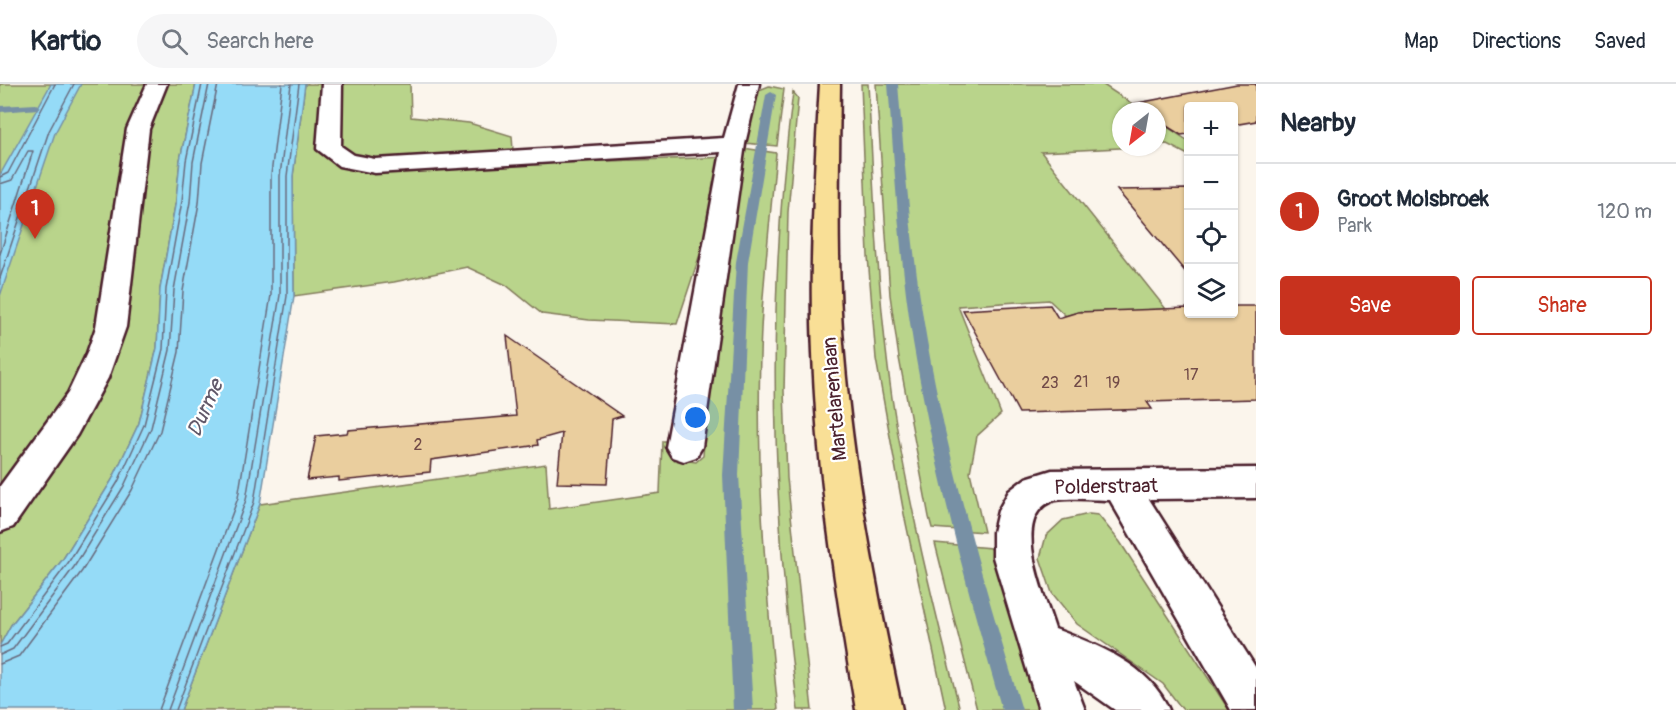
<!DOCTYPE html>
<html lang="en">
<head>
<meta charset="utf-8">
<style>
	:root { --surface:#fff; --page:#f6f6f7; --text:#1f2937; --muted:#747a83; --line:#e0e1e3; --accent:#c8321e }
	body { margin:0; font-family:Pangolin,sans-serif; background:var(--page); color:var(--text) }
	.controls { position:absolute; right:18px; top:18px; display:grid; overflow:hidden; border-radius:6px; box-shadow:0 2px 4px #0004 }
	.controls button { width:54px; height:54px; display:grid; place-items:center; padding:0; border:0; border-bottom:2px solid var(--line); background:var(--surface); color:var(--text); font:30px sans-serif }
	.compass { position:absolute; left:1112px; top:18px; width:54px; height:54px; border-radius:50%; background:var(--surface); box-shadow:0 2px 4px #0004; rotate:211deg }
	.you { position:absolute; left:696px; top:334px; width:21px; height:21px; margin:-15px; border:4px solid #fff; border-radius:50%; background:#1a73e8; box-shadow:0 0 0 9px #1a73e833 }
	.badge { display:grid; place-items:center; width:39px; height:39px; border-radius:50%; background:var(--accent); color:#fff; font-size:20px; font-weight:700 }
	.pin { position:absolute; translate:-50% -50px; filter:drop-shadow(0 2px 3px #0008) }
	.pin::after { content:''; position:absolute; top:32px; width:21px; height:18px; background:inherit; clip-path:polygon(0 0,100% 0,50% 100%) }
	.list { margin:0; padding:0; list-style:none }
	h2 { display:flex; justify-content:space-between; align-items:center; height:78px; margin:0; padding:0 24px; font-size:26px }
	h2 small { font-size:20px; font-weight:400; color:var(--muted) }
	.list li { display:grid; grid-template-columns:39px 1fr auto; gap:18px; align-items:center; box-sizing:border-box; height:96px; padding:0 24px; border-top:2px solid var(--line) }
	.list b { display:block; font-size:22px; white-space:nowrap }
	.list p { margin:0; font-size:20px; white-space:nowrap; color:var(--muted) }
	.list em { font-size:20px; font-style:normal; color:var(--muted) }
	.actions { display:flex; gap:12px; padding:18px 24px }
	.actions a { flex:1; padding:14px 0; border:2px solid var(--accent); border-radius:6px; text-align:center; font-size:21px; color:var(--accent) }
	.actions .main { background:var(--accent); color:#fff }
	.icon { flex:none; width:33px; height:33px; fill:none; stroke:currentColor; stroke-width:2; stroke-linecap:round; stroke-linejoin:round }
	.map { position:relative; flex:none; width:1256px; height:626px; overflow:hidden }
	header { display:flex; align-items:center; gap:36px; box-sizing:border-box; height:84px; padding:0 30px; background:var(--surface); border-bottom:2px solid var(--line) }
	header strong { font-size:28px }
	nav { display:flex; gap:33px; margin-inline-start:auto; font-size:21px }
	.search { width:420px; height:54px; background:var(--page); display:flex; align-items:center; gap:15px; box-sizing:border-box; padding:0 21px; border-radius:33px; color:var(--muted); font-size:22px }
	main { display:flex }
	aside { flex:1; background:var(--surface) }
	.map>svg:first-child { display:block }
	.green { fill:#b9d48b; stroke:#827a5b; stroke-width:1.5 }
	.water { fill:#95dbf7; stroke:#7790a5; stroke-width:1.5 }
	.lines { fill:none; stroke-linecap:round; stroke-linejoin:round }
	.shore { stroke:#686a7d; stroke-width:1.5 }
	.stream { fill:#7790a5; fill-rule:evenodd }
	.building { fill:#eace9e; stroke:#4a1f2b; stroke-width:1.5 }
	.minor-casing { stroke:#4a1f2b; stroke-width:5 }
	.major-casing { stroke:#4a1f2b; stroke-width:5 }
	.minor { fill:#fff; fill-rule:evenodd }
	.major { fill:#f9df96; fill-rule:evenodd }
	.labels { text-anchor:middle; stroke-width:4.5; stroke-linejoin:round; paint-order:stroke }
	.number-label { font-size:16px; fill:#724b48 }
	.street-label { font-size:20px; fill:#4a1f2b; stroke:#fff }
	.water-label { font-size:21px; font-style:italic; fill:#605768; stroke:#fff }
</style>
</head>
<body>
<header>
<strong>Kartio</strong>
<div class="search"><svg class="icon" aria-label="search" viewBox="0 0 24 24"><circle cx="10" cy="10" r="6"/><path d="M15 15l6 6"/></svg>Search here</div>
<nav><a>Map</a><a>Directions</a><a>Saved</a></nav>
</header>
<main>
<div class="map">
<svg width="1256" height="626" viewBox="0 0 1256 626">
	<rect width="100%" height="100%" fill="#fbf5ec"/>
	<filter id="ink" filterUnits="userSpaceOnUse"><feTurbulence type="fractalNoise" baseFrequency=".0167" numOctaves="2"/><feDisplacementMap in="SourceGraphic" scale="12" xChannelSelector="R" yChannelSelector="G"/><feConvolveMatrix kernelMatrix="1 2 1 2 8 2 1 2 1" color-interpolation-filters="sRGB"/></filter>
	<g filter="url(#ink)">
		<!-- green -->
		<path class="green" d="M0 0H196L180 76 176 116 160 205 157 264 139 339 112 396 63 475 11 541 0 561Z
			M305 0H410L411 33 469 39 512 52 514 80 732 73 677 240 589 236 542 230 506 201 467 183 394 198 294 212 293 92Z
			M861 0H868C874 105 877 210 892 314 908 419 934 523 960 626H946L904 430 876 275 868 172Z
			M876 0H1102L1143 27H1121V63H1140L1041 68 1166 225 1141 226 1131 244 1117 227H1102L1108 251 1081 227 1066 232 1049 216 958 222 1001 330 977 352 970 388 984 448 932 444 929 433 899 274 890 211Z
			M769 2 784 5 777 62 744 59 755 12 759 6Z
			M793 8 798 14 788 128 784 307 787 394 812 626H798C771 420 766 214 793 8Z
			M1157 36 1188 57V71L1167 60 1157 61Z
			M743 64 776 69C771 128 764 186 761 245 755 372 765 500 778 626H181L260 420 546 380 549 425 660 409 662 357H668L682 376 696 378 703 372 708 302Z
			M1089 430 1098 431 1120 458 1229 626H1183L1163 600 1077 540 1052 509 1040 474 1046 452 1063 436Z
			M935 459 991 464 1044 626H977Z"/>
		<!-- water -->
		<path class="water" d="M51 0H81L55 49 0 212V91Z
			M196 0H305L293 92 294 212 260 420 181 626H0V561L11 541 63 475 112 396 139 339 157 264 160 205 176 116 180 76Z"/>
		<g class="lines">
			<!-- shore -->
			<path class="shore" d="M0 93 8 89 55 0
				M0 100 12 96 28 67H33L0 170
				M0 194 49 47 74 0
				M0 563 7 560 68 479 118 398 144 341 163 265 166 205 182 117 186 77 202 0
				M0 571 13 565 74 483 124 402 151 344 170 266 174 206 190 118 193 78 209 0
				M0 580 19 572 82 487 132 406 160 347 179 268 183 207 199 119 202 79 218 0
				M159 626 238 414 271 211V91L282 0
				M168 626 246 416 280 211V92L291 0
				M176 626 254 418 287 212V92L299 0"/>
			<!-- stream -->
			<path class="stream" d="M888 0H898C905 86 912 172 927 257 949 382 985 504 1022 626H1002C967 505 934 383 913 258 899 173 895 86 888 0Z
				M771 8 776 11 748 178 739 391 753 626H733L723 391 736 178 766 11Z
				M36 20 41 23 39 25 0 28V22Z"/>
		</g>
		<!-- building -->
		<path class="building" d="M1237 0H1256V37L1233 41V22H1188V50L1181 51 1157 36V27H1143L1133 20Z
			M1188 105V191L1117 106Z
			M1050 221 1058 234 1078 228 1188 224V230H1233V222H1256V315L1147 318 1152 325 1019 329 963 226Z
			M507 252 622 332 612 335 607 400 557 399 562 349 537 356 538 361 431 376 430 388 339 397V393L307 396 316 352 347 349 348 346 516 332Z"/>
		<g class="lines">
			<!-- minor casing -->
			<g class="minor-casing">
				<path id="minor" d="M147 0H167L149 45 126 243 108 294 77 351 13 443 0 448V402L68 309 87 269 96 243 127 45Z
					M322 0H342L341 62 354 71 375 75 724 54 739 0H759L745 60 702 363 696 373 684 377 672 373 666 363 721 68 375 89 339 82 317 65Z
					M1256 384V414L1149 415 1256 584V626H1231L1110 416C1095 416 1062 412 1050 418 1010 436 1046 515 1055 545 1098 561 1150 581 1169 626H1115L1074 597 1085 626H1039L993 473V448L998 427 1009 407 1026 394 1052 386Z"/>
			</g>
			<!-- major casing -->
			<g class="major-casing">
				<path id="major" d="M820 0H840C839 91 836 182 844 272 854 392 877 509 902 626H856C836 508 817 389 813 269 809 179 815 89 820 0Z"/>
			</g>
			<!-- minor -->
			<use href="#minor" class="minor"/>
			<!-- major -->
			<use href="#major" class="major"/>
		</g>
	</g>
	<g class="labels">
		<!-- number labels -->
		<g class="number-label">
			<text x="1191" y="296">17</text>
			<text x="1081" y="303">21</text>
			<text x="1050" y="304">23</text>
			<text x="1113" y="304">19</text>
			<text x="418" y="366">2</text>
		</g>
		<!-- street labels -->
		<g class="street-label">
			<text transform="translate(834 315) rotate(-95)" y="7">Martelarenlaan</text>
			<text transform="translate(1106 402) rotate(-1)" y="7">Polderstraat</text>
		</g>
		<!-- water labels -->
		<g class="water-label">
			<text transform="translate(205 324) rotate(-66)" y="7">Durme</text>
		</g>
	</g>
</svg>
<div class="controls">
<button>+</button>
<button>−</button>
<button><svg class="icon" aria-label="locate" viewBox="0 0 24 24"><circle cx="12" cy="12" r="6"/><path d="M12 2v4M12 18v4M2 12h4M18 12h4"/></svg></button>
<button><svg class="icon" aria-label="layers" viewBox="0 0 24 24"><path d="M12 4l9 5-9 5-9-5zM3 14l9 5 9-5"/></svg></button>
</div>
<svg class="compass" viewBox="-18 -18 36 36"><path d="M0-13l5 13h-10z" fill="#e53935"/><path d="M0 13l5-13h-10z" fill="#747a83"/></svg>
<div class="you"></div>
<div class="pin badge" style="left:35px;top:155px">1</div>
</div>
<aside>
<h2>Nearby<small></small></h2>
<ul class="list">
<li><span class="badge">1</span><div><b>Groot Molsbroek</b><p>Park</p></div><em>120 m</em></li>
</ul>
<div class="actions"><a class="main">Save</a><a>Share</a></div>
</aside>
</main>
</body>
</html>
